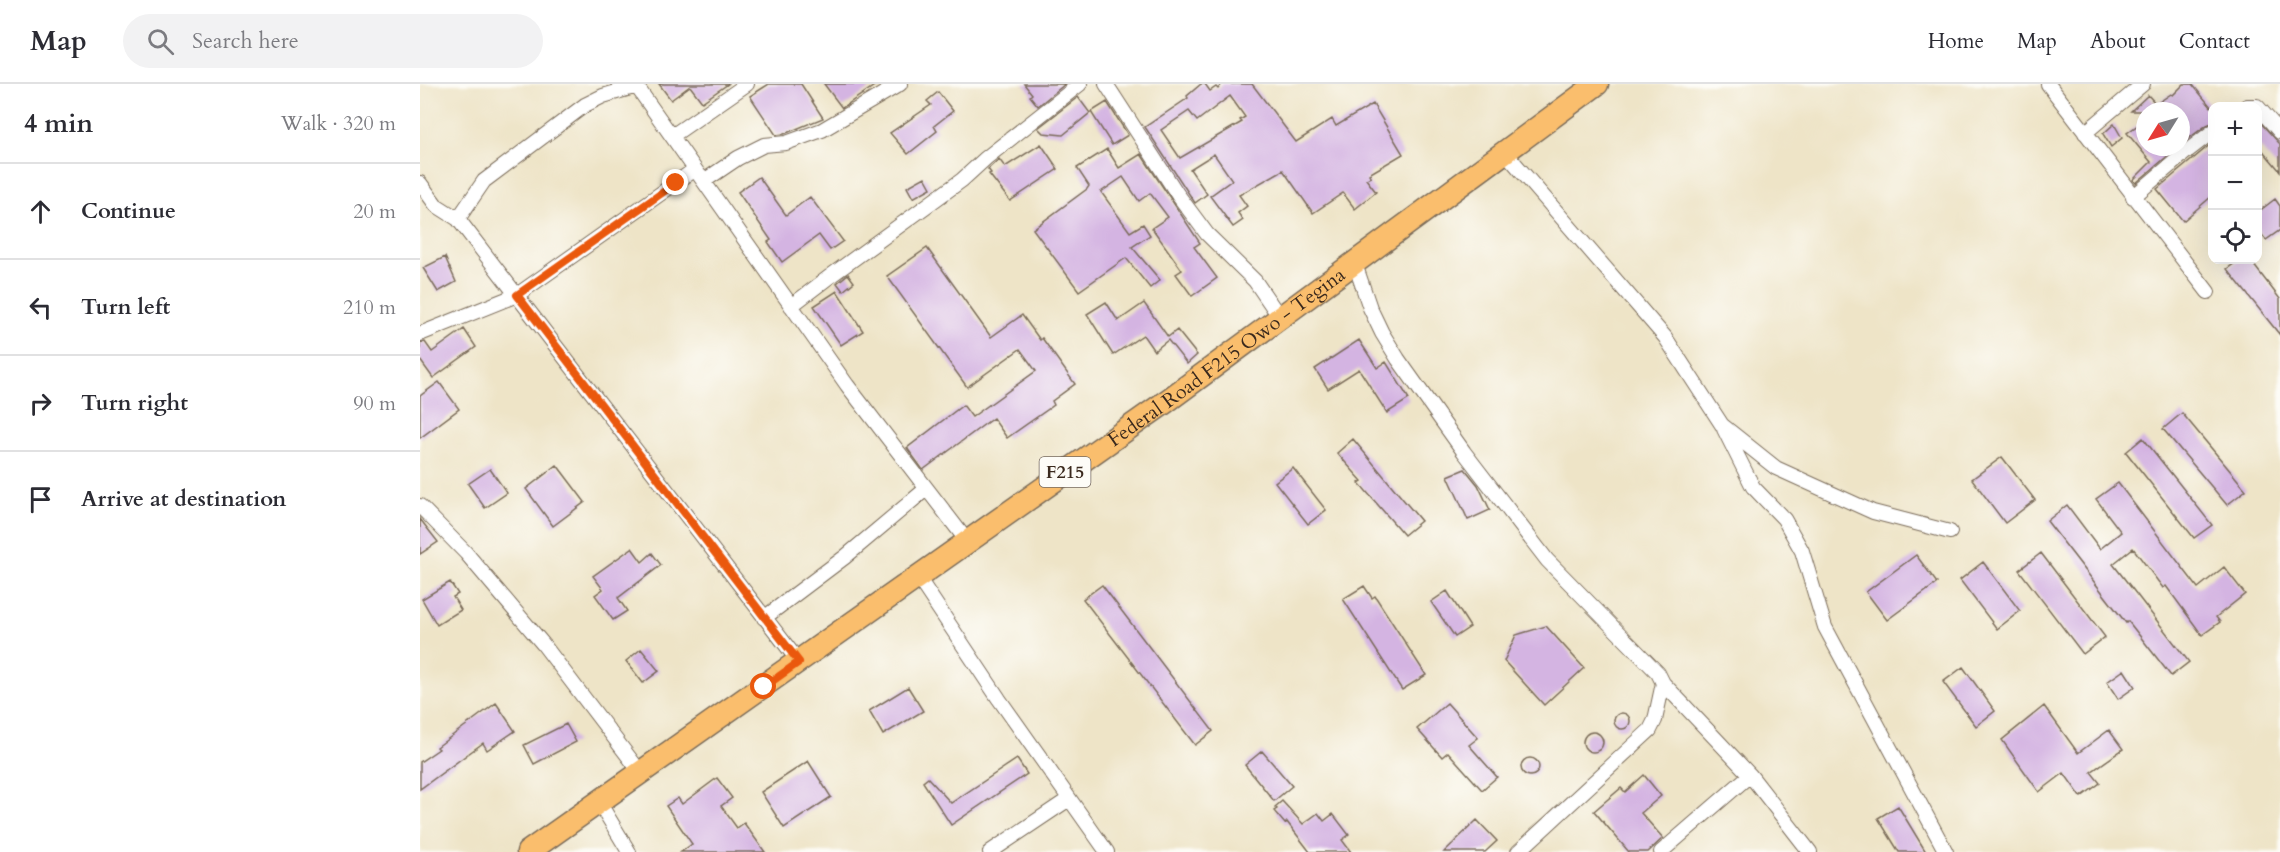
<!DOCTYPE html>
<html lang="en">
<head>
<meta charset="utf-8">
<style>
	:root { --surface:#fff; --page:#f2f2f3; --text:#2b2b33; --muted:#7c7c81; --line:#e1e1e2 }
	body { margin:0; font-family:Cardo,serif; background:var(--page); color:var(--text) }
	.controls { position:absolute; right:18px; top:18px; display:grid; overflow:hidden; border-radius:12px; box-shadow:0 6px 24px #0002 }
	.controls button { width:54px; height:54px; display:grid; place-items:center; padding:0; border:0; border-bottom:2px solid var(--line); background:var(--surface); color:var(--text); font:30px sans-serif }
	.compass { position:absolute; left:1716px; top:18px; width:54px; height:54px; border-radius:50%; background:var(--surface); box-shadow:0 6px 24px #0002; rotate:233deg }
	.stop { position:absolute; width:18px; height:18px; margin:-14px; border:4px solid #ea580c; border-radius:50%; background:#fff }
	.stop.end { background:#ea580c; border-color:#fff; box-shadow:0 2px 6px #0008 }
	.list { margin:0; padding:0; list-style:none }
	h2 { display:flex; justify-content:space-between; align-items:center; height:78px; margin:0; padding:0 24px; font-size:26px }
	h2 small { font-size:20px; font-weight:400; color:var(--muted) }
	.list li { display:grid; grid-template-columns:39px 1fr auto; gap:18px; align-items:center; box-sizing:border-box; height:96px; padding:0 24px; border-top:2px solid var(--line) }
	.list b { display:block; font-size:22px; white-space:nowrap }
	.list em { font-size:20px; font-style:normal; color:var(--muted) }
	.icon { flex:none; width:33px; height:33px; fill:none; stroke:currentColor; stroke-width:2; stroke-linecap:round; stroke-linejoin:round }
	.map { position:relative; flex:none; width:1860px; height:768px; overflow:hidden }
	header { display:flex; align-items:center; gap:36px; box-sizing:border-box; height:84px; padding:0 30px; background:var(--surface); border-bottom:2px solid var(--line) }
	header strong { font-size:28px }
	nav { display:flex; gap:33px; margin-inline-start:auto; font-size:21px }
	.search { width:420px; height:54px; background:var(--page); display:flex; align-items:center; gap:15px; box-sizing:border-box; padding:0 21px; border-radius:33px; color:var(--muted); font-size:22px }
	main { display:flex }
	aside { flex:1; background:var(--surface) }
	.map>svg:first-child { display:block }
	.building { fill:#d4b4e2; fill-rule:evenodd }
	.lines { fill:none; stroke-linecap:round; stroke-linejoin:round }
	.minor-casing { stroke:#7a6b59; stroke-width:16 }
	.primary-casing { stroke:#7a6b59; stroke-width:25 }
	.minor { stroke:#fff; stroke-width:14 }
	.primary { stroke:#fabe6d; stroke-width:22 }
	.route { stroke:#ea580c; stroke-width:8 }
	.labels { text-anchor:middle; stroke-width:4.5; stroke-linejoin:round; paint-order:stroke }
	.shield { fill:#fdfcf7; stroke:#75695f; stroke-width:1.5 }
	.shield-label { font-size:18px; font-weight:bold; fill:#3b2a1e }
	.street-label { font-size:20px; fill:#3b2a1e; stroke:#fdfcf7 }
</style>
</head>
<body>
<header>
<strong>Map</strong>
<div class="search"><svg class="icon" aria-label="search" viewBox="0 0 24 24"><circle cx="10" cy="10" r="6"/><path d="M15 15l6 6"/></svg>Search here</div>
<nav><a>Home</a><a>Map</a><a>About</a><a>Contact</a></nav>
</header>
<main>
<aside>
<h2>4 min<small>Walk · 320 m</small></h2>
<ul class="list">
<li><svg class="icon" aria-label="ahead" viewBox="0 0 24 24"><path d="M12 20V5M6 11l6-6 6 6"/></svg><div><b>Continue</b></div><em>20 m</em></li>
<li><svg class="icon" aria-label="left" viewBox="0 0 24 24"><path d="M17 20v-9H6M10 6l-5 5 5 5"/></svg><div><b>Turn left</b></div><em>210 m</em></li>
<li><svg class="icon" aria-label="right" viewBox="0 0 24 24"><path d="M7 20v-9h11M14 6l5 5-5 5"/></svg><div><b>Turn right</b></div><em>90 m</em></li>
<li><svg class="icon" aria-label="arrive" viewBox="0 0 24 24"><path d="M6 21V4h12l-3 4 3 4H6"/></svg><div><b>Arrive at destination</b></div></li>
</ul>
</aside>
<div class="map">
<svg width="1860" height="768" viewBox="0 0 1860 768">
	<rect width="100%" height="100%" fill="#fdfcf7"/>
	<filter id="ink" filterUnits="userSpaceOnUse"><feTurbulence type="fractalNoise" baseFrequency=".0167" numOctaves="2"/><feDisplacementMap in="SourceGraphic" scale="12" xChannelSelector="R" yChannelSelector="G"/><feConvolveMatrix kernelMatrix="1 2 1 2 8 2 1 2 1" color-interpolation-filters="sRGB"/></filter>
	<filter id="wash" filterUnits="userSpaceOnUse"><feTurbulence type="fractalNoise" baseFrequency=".008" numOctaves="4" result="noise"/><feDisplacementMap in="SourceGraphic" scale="24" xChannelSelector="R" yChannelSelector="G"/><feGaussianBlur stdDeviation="1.35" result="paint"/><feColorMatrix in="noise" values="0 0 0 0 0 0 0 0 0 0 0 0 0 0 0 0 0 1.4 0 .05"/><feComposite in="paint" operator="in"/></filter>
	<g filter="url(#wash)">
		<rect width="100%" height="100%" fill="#eee4c7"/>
		<g id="blocks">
			<!-- building -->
			<path class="building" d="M239 0H308L282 18 270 2 251 16Z
				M349 0H381L403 34 364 50 356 51 330 12Z
				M404 0H457L422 24Z
				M604 0H645L618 22 610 12 612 10Z
				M781 0H785L790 7 796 3 798 5 802 0H832L876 58 912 35 916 42 953 20 983 70 949 90 951 93 946 95 956 108 935 125 923 109 893 129 863 86 819 111 827 122 818 129 823 136 813 143 790 112 812 96 794 70 770 85 787 110 775 119 725 43 768 14 767 12ZM810 12 825 33 820 36 822 38 760 74 741 46 769 27 777 37Z
				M1764 0H1772L1792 24V39L1787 41 1761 60V27H1711L1728 11 1736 20 1751 10 1753 11Z
				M518 8 533 27 514 42 517 47 488 70 470 49 511 21 507 17Z
				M658 13 670 29 643 51 623 49 618 44Z
				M687 18 708 51 692 61 671 28Z
				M1725 36V63H1758L1716 99 1713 96 1731 78 1707 49Z
				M1838 36 1860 60V87L1838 61Z
				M1694 40 1702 54 1691 63 1683 50Z
				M1792 59V112L1763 137 1737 105Z
				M621 60 638 85 590 117 569 90 571 89 568 85 579 75 585 83Z
				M687 65 699 84 721 70 780 159 774 163 797 194 772 212 756 190 762 186 732 144 748 133 730 109 719 117 703 93 681 108 710 148 723 140 730 151 712 163 740 196 730 204 706 174 659 207 613 145 667 105 669 102 657 84Z
				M339 93 366 131 390 113 423 157 410 166 399 151 362 178 348 158 351 156 318 108Z
				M505 93 511 104 493 114 487 103Z
				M1855 115 1860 122V146L1846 156 1838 146V128Z
				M507 164 571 253 602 231 620 256 622 254 655 300 632 317 634 321 587 354 573 334 503 386 487 364 543 321 552 333 616 287 600 265 547 303 467 192Z
				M25 173 36 198 18 208 3 184Z
				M1819 176H1830L1860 215V251L1807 185Z
				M428 190 434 198 423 207 417 199Z
				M417 207 443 247 421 261 394 222Z
				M686 218 698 237 724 219 748 253 757 246 777 271 767 280 748 256 734 267 723 251 693 271 667 230Z
				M44 245 56 263 13 294 0 276V259L5 258 12 268Z
				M939 256 957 284 966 278 989 315 967 329 939 285 908 305 895 285Z
				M19 298 39 325 0 354V312Z
				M1762 329 1826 406 1807 421 1743 345Z
				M1723 354 1792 441 1774 454 1706 368Z
				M933 355 1001 437 984 451 939 399 942 397 917 369Z
				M1582 373 1615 416 1585 439 1552 395Z
				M137 381 165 418 133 442 106 405Z
				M873 384 906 426 888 440 855 398Z
				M70 385 87 409 65 424 48 400Z
				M1045 385 1058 401 1070 426 1048 436 1028 392Z
				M1698 399 1778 504 1804 483 1825 510 1796 533 1800 538 1782 551 1746 502 1743 504 1713 464 1693 480 1769 578 1751 592 1708 537 1706 539 1627 437 1647 421 1680 465 1701 448 1676 415Z
				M0 435 18 458 0 470Z
				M212 464 222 478 232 469 241 481 198 514 207 527 193 536 175 511 183 505 173 492Z
				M1621 469 1685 553 1663 570 1599 486Z
				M1496 471 1517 499 1467 536 1446 508Z
				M1563 478 1600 527 1577 545 1540 496Z
				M30 498 38 510 33 513 41 526 17 541 2 515Z
				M682 501 793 647 775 661 663 515Z
				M944 502 952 514 955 512 1006 591 982 606 923 515Z
				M1027 507 1050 543 1035 553 1011 518Z
				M1126 542 1164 584 1124 621 1084 577 1096 551Z
				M221 565 239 587 223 599 206 577Z
				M1543 583 1575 627 1556 642 1523 598Z
				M1704 586 1715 603 1698 615 1687 598Z
				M488 603 503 627 463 651 449 627Z
				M76 619 95 647 67 666 63 659 0 705V678L19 665 17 663Z
				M1027 619 1058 654 1049 661 1077 693 1062 706 1028 668 1022 673 997 645Z
				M1624 622 1658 669 1689 646 1703 665 1671 688 1680 699 1661 713 1644 689 1619 708 1582 656Z
				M1194 637a8 8 0 1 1 16 0a8 8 0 1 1-16 0Z
				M146 640 156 658 114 680 104 661Z
				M1163 658a10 10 0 1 1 20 0a10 10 0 1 1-20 0Z
				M842 667 872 702 854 717 825 681Z
				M1101 683a9 9 0 1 1 18 0a9 9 0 1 1-18 0Z
				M597 675 607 690 531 741 503 698 508 694 531 719Z
				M388 677 411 713 364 744 341 708Z
				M1224 691 1241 712 1221 729 1243 754 1228 768H1209L1174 727 1201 704 1205 708Z
				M297 694 312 714 301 722 317 744 324 739 345 768H261L272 760 246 722 258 714 262 720Z
				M862 717 883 740 898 729 904 737 913 730 929 751 922 756 931 768H890L867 738 865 740 854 727 857 725 855 723Z
				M1478 722 1506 768H1479L1458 734Z
				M1057 736 1077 757 1065 768H1024Z"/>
		</g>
	</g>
	<g filter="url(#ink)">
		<use href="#blocks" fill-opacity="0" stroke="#7a6b59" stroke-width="1.5"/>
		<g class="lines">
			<!-- minor casing -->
			<g class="minor-casing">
				<path id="minor" d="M215 0 427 301 547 457
					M686 0 758 111 787 150 835 197 859 232
					M1628 0 1788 208
					M1827 22H1837L1860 48
					M1665 49 1723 0
					M252 52 327 0
					M1084 67 1245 253 1302 341 1356 384 1453 428 1530 448
					M284 97 318 74 344 61 366 59 402 46 480 0
					M0 99 16 121 38 135 379 578
					M1713 113 1766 68 1792 48
					M38 135 64 97 165 21 183 12 217 2
					M934 177 950 224 962 249 978 275 1044 368 1127 476 1238 589 1243 599 1235 636 1230 646 1098 768
					M371 222 409 193 542 96 566 74 660 0
					M0 250 97 211 274 86
					M1304 345 1333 403 1364 435 1382 467 1405 543 1526 768
					M0 422 46 469 123 560 221 689
					M497 492 579 615 687 768
					M344 534 425 473 506 405
					M1243 599 1330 691 1390 768
					M179 718 209 768
					M570 768 649 715
					M1241 768 1330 691"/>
			</g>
			<!-- primary casing -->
			<g class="primary-casing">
				<g id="primary">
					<path id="s1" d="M108 768 747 317 1177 0"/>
				</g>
			</g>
			<!-- minor -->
			<use href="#minor" class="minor"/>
			<!-- primary -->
			<use href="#primary" class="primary"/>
		</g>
	</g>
	<g class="lines" filter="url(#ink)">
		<!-- route -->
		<path class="route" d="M256 99 97 211 379 578 344 603"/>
	</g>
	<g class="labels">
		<!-- shield labels -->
		<rect class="shield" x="619.5" y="373" width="51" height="30" rx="4.5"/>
		<g class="shield-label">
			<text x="645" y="394">F215</text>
		</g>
		<!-- street labels -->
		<g class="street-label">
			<text dy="7" stroke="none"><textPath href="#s1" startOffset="856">Federal Road F215 Owo - Tegina</textPath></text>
		</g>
	</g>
</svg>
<div class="controls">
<button>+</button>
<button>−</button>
<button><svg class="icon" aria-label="locate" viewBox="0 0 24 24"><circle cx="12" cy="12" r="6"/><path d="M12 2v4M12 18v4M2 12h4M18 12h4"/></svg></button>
</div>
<svg class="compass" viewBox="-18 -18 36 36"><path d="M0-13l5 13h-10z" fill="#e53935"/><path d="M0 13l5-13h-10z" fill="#7c7c81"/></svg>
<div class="stop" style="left:344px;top:603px"></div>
<div class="stop end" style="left:256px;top:99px"></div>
</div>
</main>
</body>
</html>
